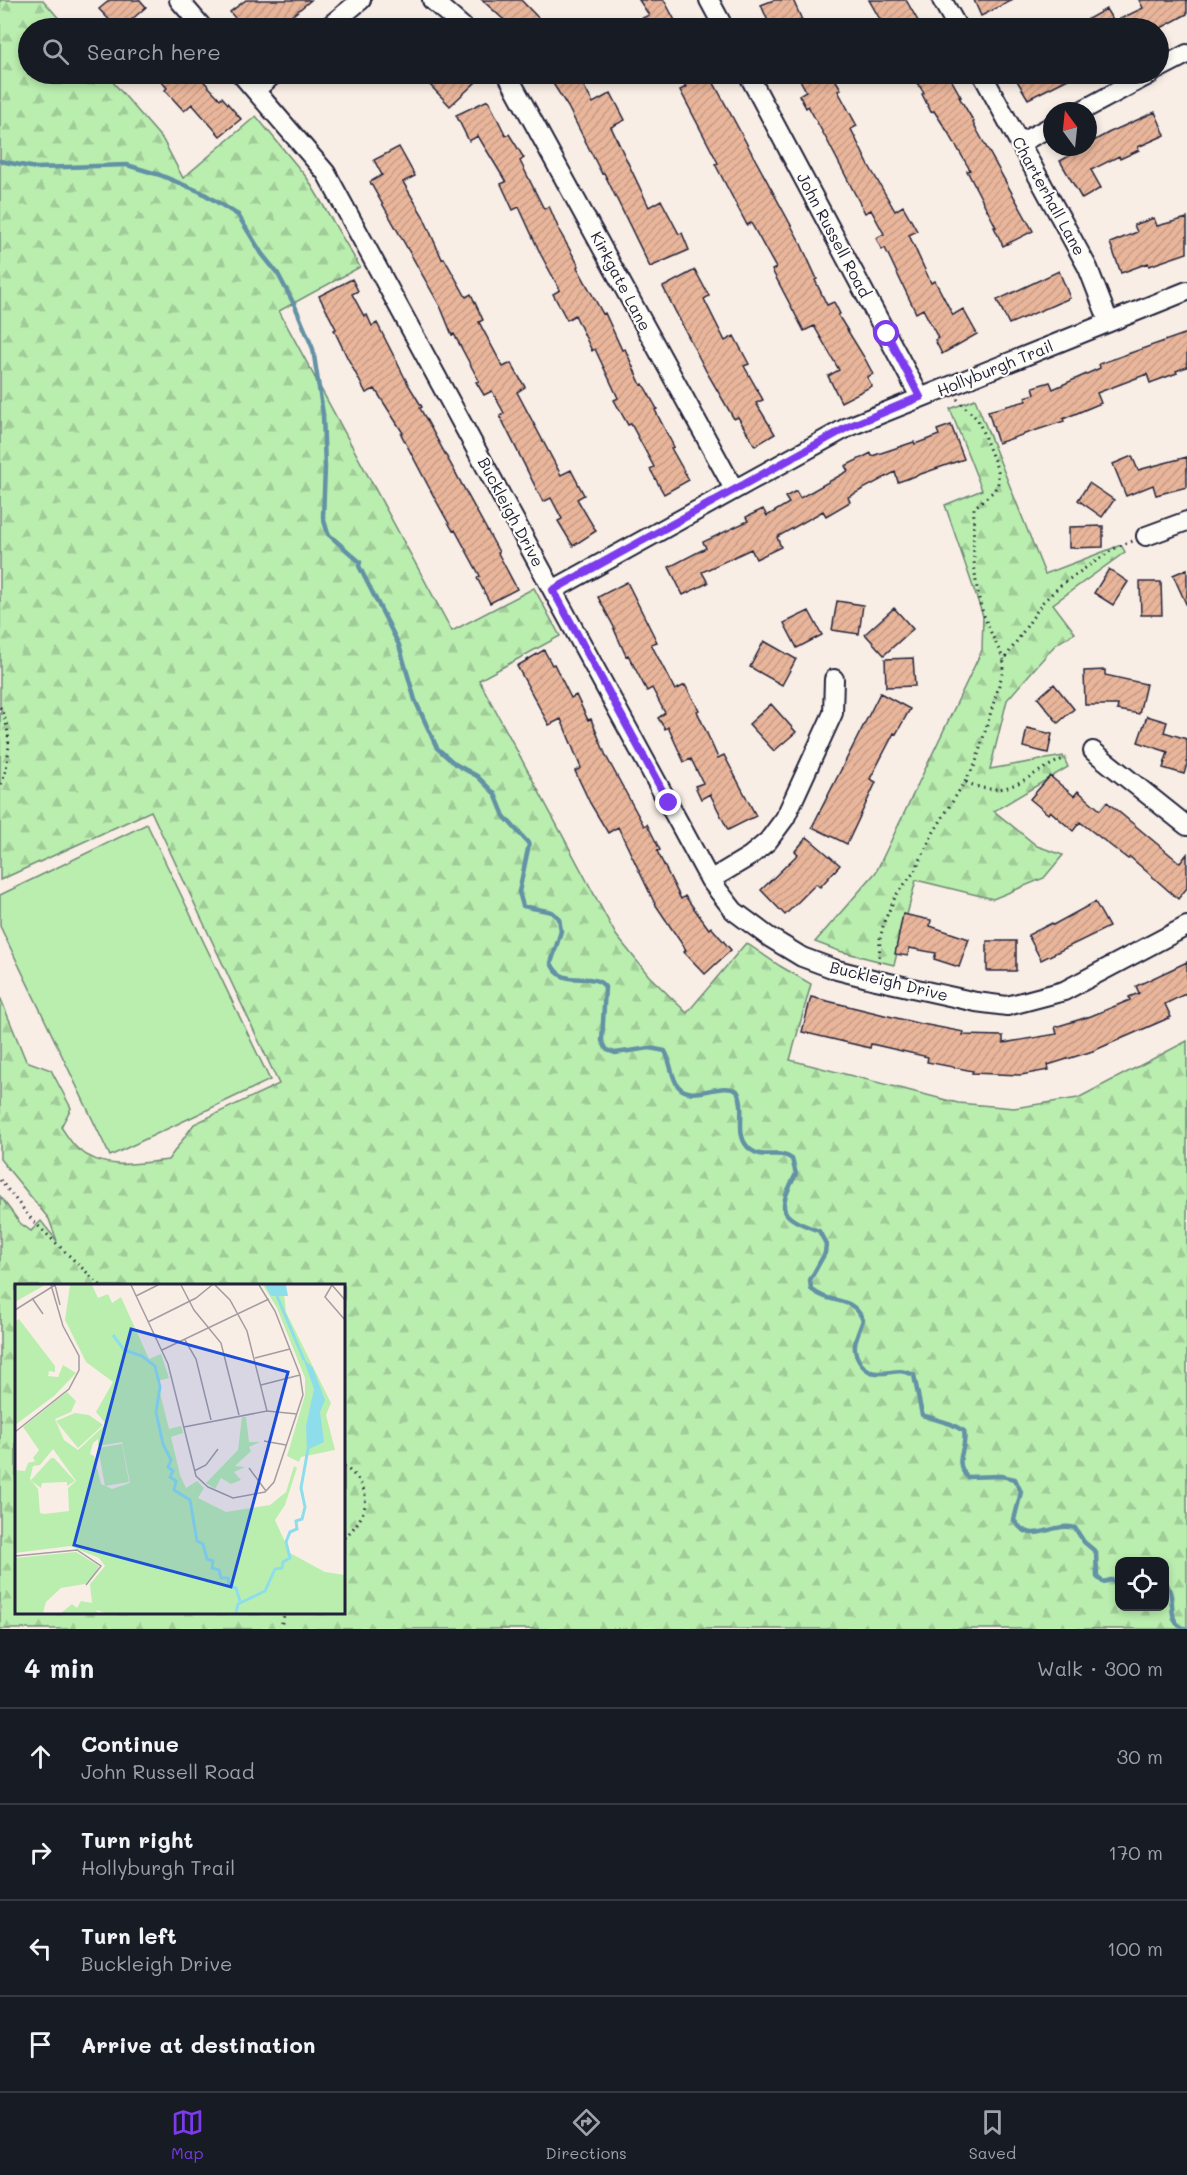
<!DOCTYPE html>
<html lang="en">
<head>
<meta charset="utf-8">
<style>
	:root { --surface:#171b24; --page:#242831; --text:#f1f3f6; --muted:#9ea1a6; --line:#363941; --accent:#7c3aed }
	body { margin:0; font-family:Mali,sans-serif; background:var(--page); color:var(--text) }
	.controls { position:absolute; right:18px; bottom:18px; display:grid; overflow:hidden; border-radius:12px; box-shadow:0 3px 9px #0003 }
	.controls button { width:54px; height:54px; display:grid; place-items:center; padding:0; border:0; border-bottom:2px solid var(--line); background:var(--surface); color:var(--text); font:30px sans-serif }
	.compass { position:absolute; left:1043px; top:102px; width:54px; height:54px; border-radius:50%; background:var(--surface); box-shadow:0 3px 9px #0003; rotate:345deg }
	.stop { position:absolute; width:18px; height:18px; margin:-14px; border:4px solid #7c3aed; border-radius:50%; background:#fff }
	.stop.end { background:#7c3aed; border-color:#fff; box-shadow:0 2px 6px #0008 }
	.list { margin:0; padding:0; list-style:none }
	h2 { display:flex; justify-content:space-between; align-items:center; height:78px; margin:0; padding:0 24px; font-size:26px }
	h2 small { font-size:20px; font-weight:400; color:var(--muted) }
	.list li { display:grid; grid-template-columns:39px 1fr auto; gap:18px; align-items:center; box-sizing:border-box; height:96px; padding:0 24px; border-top:2px solid var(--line) }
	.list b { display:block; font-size:22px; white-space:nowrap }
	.list p { margin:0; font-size:20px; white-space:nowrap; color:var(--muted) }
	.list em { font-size:20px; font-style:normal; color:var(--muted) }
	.icon { flex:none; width:33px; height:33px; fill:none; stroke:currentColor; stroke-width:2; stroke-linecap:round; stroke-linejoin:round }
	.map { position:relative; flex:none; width:1187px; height:1629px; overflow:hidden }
	.search { position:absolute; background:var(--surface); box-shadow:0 3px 9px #0003; left:18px; right:18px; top:18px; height:66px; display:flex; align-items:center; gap:15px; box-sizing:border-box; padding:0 21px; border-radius:33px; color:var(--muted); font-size:22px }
	.sheet { height:462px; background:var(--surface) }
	nav { display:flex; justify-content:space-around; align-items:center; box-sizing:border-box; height:84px; border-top:2px solid var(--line); background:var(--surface); font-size:16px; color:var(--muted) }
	nav a { display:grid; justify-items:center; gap:3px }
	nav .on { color:var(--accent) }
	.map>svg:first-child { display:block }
	.forest { fill:url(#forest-firs); stroke:#6e8875; stroke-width:1.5; fill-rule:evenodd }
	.garden { fill:#baeeaf; stroke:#6e8875; stroke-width:1.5 }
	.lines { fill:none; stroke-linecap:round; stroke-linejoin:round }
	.stream { stroke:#6392a5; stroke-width:4.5 }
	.building { fill:url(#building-hatch); stroke:#22223b; stroke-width:1.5 }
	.street-casing { stroke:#22223b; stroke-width:22 }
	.path { stroke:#22223b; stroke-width:3; stroke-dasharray:1.5 4.5; stroke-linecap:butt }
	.street { stroke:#fdfcf7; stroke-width:18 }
	.route { stroke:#7c3aed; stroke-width:8 }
	.labels { text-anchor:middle; stroke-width:4.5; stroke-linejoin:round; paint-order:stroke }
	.street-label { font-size:16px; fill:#22223b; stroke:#fdfcf7 }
	.inset-river { fill:none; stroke:#8eddeb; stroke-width:3 }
	.inset-road { fill:none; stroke:#a39ca1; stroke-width:1.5 }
	.view { fill:#1d4ed8; fill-opacity:0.15; stroke:#1d4ed8; stroke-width:3 }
	.inset-edge { fill:none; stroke:#22223b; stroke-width:3 }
</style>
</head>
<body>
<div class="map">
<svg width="1187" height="1629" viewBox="0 0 1187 1629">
	<defs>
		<pattern id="forest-firs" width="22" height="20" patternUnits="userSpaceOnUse" patternTransform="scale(1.5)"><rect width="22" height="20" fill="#baeeaf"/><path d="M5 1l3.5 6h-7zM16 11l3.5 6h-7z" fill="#a0cc97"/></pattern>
		<pattern id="building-hatch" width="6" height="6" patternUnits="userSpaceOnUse" patternTransform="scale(1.5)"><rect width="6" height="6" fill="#e9b69b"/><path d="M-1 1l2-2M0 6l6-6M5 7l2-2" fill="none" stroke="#c89c86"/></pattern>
	</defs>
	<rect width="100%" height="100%" fill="#f9eee5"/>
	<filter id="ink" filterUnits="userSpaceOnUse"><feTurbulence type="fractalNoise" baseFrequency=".0167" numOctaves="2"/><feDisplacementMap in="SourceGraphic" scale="12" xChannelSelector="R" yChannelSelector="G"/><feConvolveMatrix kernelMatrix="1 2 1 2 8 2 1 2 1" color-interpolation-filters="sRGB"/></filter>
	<g filter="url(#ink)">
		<!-- forest -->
		<path class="forest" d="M0 0H43L67 28H28V74H106L163 140 183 178 256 116 307 178 360 267 279 311 452 631 534 588 560 636 479 680 616 935 649 976 687 1013 746 943 780 966 811 984 790 1060 958 1103 1014 1108 1078 1098 1187 1041V1629H0V1196L20 1223 31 1231 41 1221 57 1241 49 1219 0 1159V997L26 1061 51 1070 71 1108 61 1127C66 1134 71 1143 78 1149 104 1171 137 1164 168 1160L194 1124 279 1084 151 811 0 880V713L2 710 0 709ZM16 1286H344V1612H16ZM1120 1562H1164V1606H1120Z
			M975 399 1045 574 1121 545 1125 552 1053 604 1075 633 1056 644 1007 700 990 769 1063 756 1068 767 994 811 1037 846 1063 855 1044 878 993 899 916 880 894 965 839 951 815 942 876 872 982 650 983 616 945 505 982 490 950 409Z"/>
		<!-- garden -->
		<path class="garden" d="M147 824 270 1080 110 1156 0 926V895Z"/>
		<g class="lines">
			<!-- stream -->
			<path class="stream" d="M0 161 36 168 127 165 160 175 201 192 238 215 262 254 278 274 295 306 313 349 323 414 325 468 323 517 328 534 360 562 359 566 399 645 415 700 437 748 455 764 477 776 495 794 504 816 529 844 519 892 523 906 552 912 559 918 561 931 551 963C563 991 592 969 605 987L602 1041 607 1050 615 1053 650 1048 665 1051C670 1060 672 1079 678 1086 692 1103 720 1081 737 1091 748 1109 732 1136 751 1150 764 1160 779 1149 792 1159L796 1174C776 1212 779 1216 819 1231L826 1244 825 1253 810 1280 811 1289C831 1306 852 1294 863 1320 857 1338 849 1347 861 1364 865 1369 870 1373 877 1373 894 1374 896 1367 914 1375L922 1415 951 1424 964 1431C968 1451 952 1458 967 1477L1001 1476 1015 1479 1021 1492 1014 1520C1032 1548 1051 1521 1075 1528L1084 1542 1096 1552 1097 1577 1103 1582 1111 1580 1117 1583 1120 1582
				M1164 1578C1166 1583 1169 1587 1170 1592 1175 1607 1167 1624 1187 1629"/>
		</g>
		<!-- building -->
		<path class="building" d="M110 0H140L146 7 122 28H117L99 9Z
			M246 0H311L277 28H243L230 12Z
			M482 0H521L548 28H513Z
			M639 0H664L679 28H622L649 15Z
			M774 0H793L802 20 781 28H771L761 5Z
			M869 0H906L922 28H885Z
			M974 0H1013L981 16Z
			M1139 0H1187V14L1161 28H1093L1088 19 1106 9 1114 22 1143 8Z
			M155 74H197L220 99 222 97 241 119 220 136 192 104 184 111 165 90 167 88Z
			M441 74H467L476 82 450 106 430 85Z
			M566 74H577L593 103 611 93 625 120 611 127 649 207 661 200 679 234 682 233 689 250 650 267 604 173 602 174 568 107 552 82Z
			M679 74H709L800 242 817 279 815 280 827 305 834 302 840 314 838 315 864 357 873 374 867 377 872 386 841 402 828 376 839 370 814 326 804 331 772 270 776 268 751 223 747 225 715 164 718 163 680 90 686 87Z
			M809 74H832L841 89 838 91 857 126 851 129 868 164 895 211 903 206 917 231 909 235 931 283 935 281 953 315 963 309 977 334 942 354 935 340 938 338 923 309 916 313 885 248 882 250 876 238 884 234 871 210 865 213 828 142 808 106 806 108 799 95 806 91 799 78Z
			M912 74H948L961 97H959L974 122 973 123 1033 231 1003 246 994 227H996L967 171 970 170 951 137 934 111 931 112 922 94 924 93Z
			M1013 74H1078L1028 99Z
			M488 100 506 136 509 134 524 158 520 161 544 209 549 206 560 232 579 266 577 267 603 314 605 313 622 350 625 349 641 385 643 384 657 409 655 410 674 447 671 448 689 480 664 494 650 469 654 467 631 424 628 425 614 400 618 398 595 349 592 351 575 315 567 320 553 294 560 290 541 255 519 207 513 210 501 184 506 182 478 136 469 141 456 115Z
			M1155 112 1165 135 1138 147 1139 150 1120 159 1119 156 1091 170 1101 188 1082 199 1060 161 1082 149 1081 147H1088V144L1108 133Z
			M399 147 415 176 403 182 423 216 442 259 444 258 466 297 471 294 483 320 479 322 503 367 511 363 525 387 517 392 561 475 571 470 584 495 577 499 596 531 573 546 558 521 562 519 551 498 543 502 500 416 504 413 492 391 484 395 476 382 479 381 454 334 452 335 441 308 370 182 382 175 374 160Z
			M1154 218 1157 226 1187 218V253L1149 266 1148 263 1121 273 1110 243 1137 232 1134 225Z
			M695 270 709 296 704 299 725 341 734 336 749 364 744 366 763 400 756 403 775 434 755 446 738 417 734 419 706 371 663 287Z
			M1059 271 1070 298 1009 324 997 300Z
			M352 279 358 291 352 294 364 316 367 315 372 326 377 323 408 384 422 407 420 408 499 552 498 553 517 589 490 603 477 578 480 576 455 530 453 531 433 495 401 434 403 433 375 389 366 393 347 357 334 330 336 329 319 296Z
			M1187 333V367L1176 371 1177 373 1150 383 1147 374 1097 393 1101 403 1063 419 1064 421 998 443 988 411 1026 401 1025 397 1035 394 1033 387 1050 382 1053 389 1100 368 1099 364Z
			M951 425 964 459 898 482 895 472 848 497 850 502 826 516 823 511 777 537 781 547 756 559 751 549 702 572 708 583 683 595 669 567 706 548 703 542 748 521 746 517 763 509 767 516 789 503 785 497 796 491 800 498 848 471 845 466 871 453 872 456 914 442 915 444 939 435 937 430Z
			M1132 456 1138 470 1187 457V487L1156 495 1153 485 1126 496 1113 464Z
			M1089 483 1114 500 1102 517 1078 500Z
			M1103 526V547L1069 548V527Z
			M1109 569 1128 582 1113 605 1094 593Z
			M1187 569V606L1173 575Z
			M627 582 657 642 651 644 675 690 685 685 699 710 697 711 718 758 724 755 756 816 728 830 710 794 701 799 695 786 703 783 691 759 684 762 668 727 665 729 658 718 665 713 652 688 647 691 628 655 626 656 614 629H615L598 597Z
			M1140 582H1161L1162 615H1141Z
			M837 601 863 605 859 634 832 630Z
			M894 608 913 629 884 655 865 634Z
			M809 611 822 635 797 648 784 623Z
			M764 641 796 659 782 685 750 667Z
			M544 650 552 665 554 664 571 698 576 695 588 720 591 719 606 756 644 826 647 824 660 850 657 851 681 899 685 896 709 929 711 927 731 950 705 974 684 952 686 950 655 904 618 827 608 833 590 803 575 771 581 768 561 719 549 725 517 666Z
			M913 658 915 686 886 687 885 659Z
			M1105 670V675L1146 684 1139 714 1117 710 1118 705H1085L1084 671Z
			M1054 684 1074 709 1058 723 1038 698Z
			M880 693 910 709 896 734 894 733 870 779 876 782 847 844 812 827Z
			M771 704 796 732 774 751 749 724Z
			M1147 716 1167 722 1164 732 1187 739V764L1184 774 1163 768 1168 752 1138 742Z
			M1027 728 1052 734 1048 753 1023 747Z
			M1050 776 1074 796 1078 791 1100 810 1107 802 1180 863 1187 854V888L1178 899 1130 857 1128 859 1080 822 1073 831 1050 811 1048 814 1030 799Z
			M807 837 840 865 820 887 816 884 785 915 761 890 798 854 795 851Z
			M1095 902 1109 927 1041 960 1028 935 1052 923 1053 925Z
			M903 914 931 920 930 926 969 939 959 967 934 959 936 953 909 948 908 956 895 954Z
			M987 941H1016V971H987Z
			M1187 962V993L1165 1004 1171 1017 1093 1051 1048 1065 1049 1070 1021 1075 972 1073 973 1071 927 1062 928 1057 871 1044 870 1048 802 1032 811 997 917 1023 964 1032 963 1035 1003 1036V1043L1057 1034 1055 1027 1091 1016 1130 1000 1129 997 1139 993 1136 986Z"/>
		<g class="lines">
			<!-- street casing -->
			<g class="street-casing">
				<path id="street" d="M179 0 203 28
					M432 0 464 28
					M709 0 724 28
					M942 0 958 28
					M327 28 361 0
					M1158 69 1187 54
					M241 74 326 173 710 880 734 911 769 937 802 957 837 970 876 980 976 1002 1007 1006 1064 991 1187 926
					M507 74 734 489
					M748 74 920 397
					M982 74 1088 268 1109 322
					M255 90 274 74
					M1081 111 1150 74
					M1020 143 1052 126
					M1146 536 1187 521
					M553 590 848 427 1187 291
					M1093 751 1187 826
					M710 880 750 856 768 841 785 818 833 713 834 679"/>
			</g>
			<!-- path -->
			<path class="path" d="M957 399 978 420 998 471V483L994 491 974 508C973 545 972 586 986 621 991 634 998 647 1004 660
				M0 707C13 732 10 762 0 788
				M966 782C1009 803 1028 772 1066 758
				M879 963 880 939 884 922 896 895 915 871 932 835 975 765 1002 675 1004 660 1043 602 1062 584 1084 569 1117 547 1133 541
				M0 1180 33 1221 101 1286
				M344 1466C374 1489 371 1513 344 1538
				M280 1629 285 1612"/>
			<!-- street -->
			<use href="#street" class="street"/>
		</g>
	</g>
	<g class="lines" filter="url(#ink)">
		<!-- route -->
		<path class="route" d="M669 803 553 590 848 427 920 397 887 334"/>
	</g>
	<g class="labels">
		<!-- street labels -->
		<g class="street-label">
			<text transform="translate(1049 196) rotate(61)" y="6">Charterhall Lane</text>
			<text transform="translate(834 235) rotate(62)" y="6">John Russell Road</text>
			<text transform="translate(621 281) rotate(62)" y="6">Kirkgate Lane</text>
			<text transform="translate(995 368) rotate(-22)" y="6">Hollyburgh Trail</text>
			<text transform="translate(511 512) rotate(62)" y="6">Buckleigh Drive</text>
			<text transform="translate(889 981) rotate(14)" y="6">Buckleigh Drive</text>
		</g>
	</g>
	<!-- overview -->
	<g transform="translate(15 1284)">
		<rect width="330" height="330" fill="#f9eee5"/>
		<path d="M0 1H30L0 18ZM55 1H77L83 14 93 10 97 19 106 13 134 75 146 70 154 94 142 97 154 145 166 142 168 149 156 153 165 191 171 204 182 197 189 204 183 214 211 228 255 221 271 208 279 182 282 184 270 221 260 236 275 269 310 288 330 291V329H90L81 326 83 329H46L57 320 62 324 66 317 77 319 75 300 90 282 84 274 55 262 0 269V186L10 187 13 179 20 177 18 174 24 166 8 143 52 108 61 117 56 128 40 135 49 156 63 166 91 140 81 128 98 98 71 78 50 36ZM83 155V162L107 158 115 199 97 205 86 200 79 172 75 170 78 159ZM38 165 61 197 53 204 54 227 29 230 25 229 23 205 15 195 18 182 25 181ZM248 1H268L271 28 316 119 311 131 320 166 286 173 284 178 272 172 290 111V94L262 24ZM4 35 40 82V88L34 87 33 92 43 93 48 81 61 89 39 112 0 141V37ZM227 133H231L234 158H245L234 163 236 167 220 182 230 183 219 188 226 196 216 200 206 194 200 205 191 199 223 166ZM61 268 84 282 77 294 70 300 46 304 31 318 28 329H0V274Z" fill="#baeeaf" fill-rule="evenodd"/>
		<path d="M60 129 74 131 88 141 63 164 41 137ZM107 160 114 198 90 202 83 164ZM36 174H39L60 197 52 202V198L27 199 26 204 19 199 16 196Z" fill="#baeeaf"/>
		<path d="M250 1H271L273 12H256ZM288 74 298 84 310 116 305 128 309 158 292 166 291 142 299 105Z" fill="#8eddeb"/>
		<path class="inset-river" d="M262 12 289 76M98 51 109 66 127 72 140 82 145 103 141 128 148 160 156 176 153 183 158 187 155 193 161 197 159 206 175 216 182 257 188 260 192 275 198 277 197 284 204 286 206 294H213L214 302 221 304 225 317M221 329 223 320 250 307 260 285 267 284 268 278 275 274 271 258 275 248 282 245 281 237 287 235 290 223 286 204 293 165"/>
		<path class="inset-road" d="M40 1 45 21M116 1 153 80 181 192 193 203 218 214 250 208 259 198 288 111 285 91 260 27 244 1M166 1 179 26 206 59 224 131M200 1 215 16 232 47 252 127M317 1 310 13 330 36M317 1 330 16M121 12 143 1M17 14 28 30M0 26 40 1M133 38 181 14 197 1M170 56 181 75 196 136M147 66 254 15M240 74 275 65M246 101 285 91M169 143 252 127 282 130M0 148 54 105 64 86V72L48 42 36 1M249 157 271 161M234 184 251 207M179 187 191 181 203 165M0 272 62 266 86 282 71 301"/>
		<path class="view" d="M116 45 273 88 216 303 59 261Z"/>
		<rect width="330" height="330" class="inset-edge"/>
	</g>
</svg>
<div class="controls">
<button><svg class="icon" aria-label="locate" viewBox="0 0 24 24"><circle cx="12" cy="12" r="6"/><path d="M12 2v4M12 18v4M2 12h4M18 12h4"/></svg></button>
</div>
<svg class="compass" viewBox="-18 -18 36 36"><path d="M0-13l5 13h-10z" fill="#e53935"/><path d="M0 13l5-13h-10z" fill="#9ea1a6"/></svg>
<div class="stop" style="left:887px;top:334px"></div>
<div class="stop end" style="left:669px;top:803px"></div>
<div class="search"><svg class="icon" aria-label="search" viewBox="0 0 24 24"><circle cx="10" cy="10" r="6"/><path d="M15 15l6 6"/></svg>Search here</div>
</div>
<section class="sheet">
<h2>4 min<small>Walk · 300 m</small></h2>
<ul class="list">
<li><svg class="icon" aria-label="ahead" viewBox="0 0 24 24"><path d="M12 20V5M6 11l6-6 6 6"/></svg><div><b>Continue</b><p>John Russell Road</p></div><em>30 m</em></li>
<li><svg class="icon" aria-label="right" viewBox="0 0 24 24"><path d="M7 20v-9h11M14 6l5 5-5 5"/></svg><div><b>Turn right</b><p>Hollyburgh Trail</p></div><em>170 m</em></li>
<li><svg class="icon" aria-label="left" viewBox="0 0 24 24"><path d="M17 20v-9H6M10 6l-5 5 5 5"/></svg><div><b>Turn left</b><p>Buckleigh Drive</p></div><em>100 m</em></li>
<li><svg class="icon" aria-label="arrive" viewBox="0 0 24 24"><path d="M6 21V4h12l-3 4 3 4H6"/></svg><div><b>Arrive at destination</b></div></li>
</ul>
</section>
<nav>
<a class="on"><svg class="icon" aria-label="map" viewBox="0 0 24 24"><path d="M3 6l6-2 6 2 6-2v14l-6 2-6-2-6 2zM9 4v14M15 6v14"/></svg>Map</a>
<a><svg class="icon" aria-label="directions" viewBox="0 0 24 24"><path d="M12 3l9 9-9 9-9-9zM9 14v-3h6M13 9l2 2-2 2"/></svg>Directions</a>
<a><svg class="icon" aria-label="saved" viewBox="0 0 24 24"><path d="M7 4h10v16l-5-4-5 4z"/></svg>Saved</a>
</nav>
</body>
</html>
